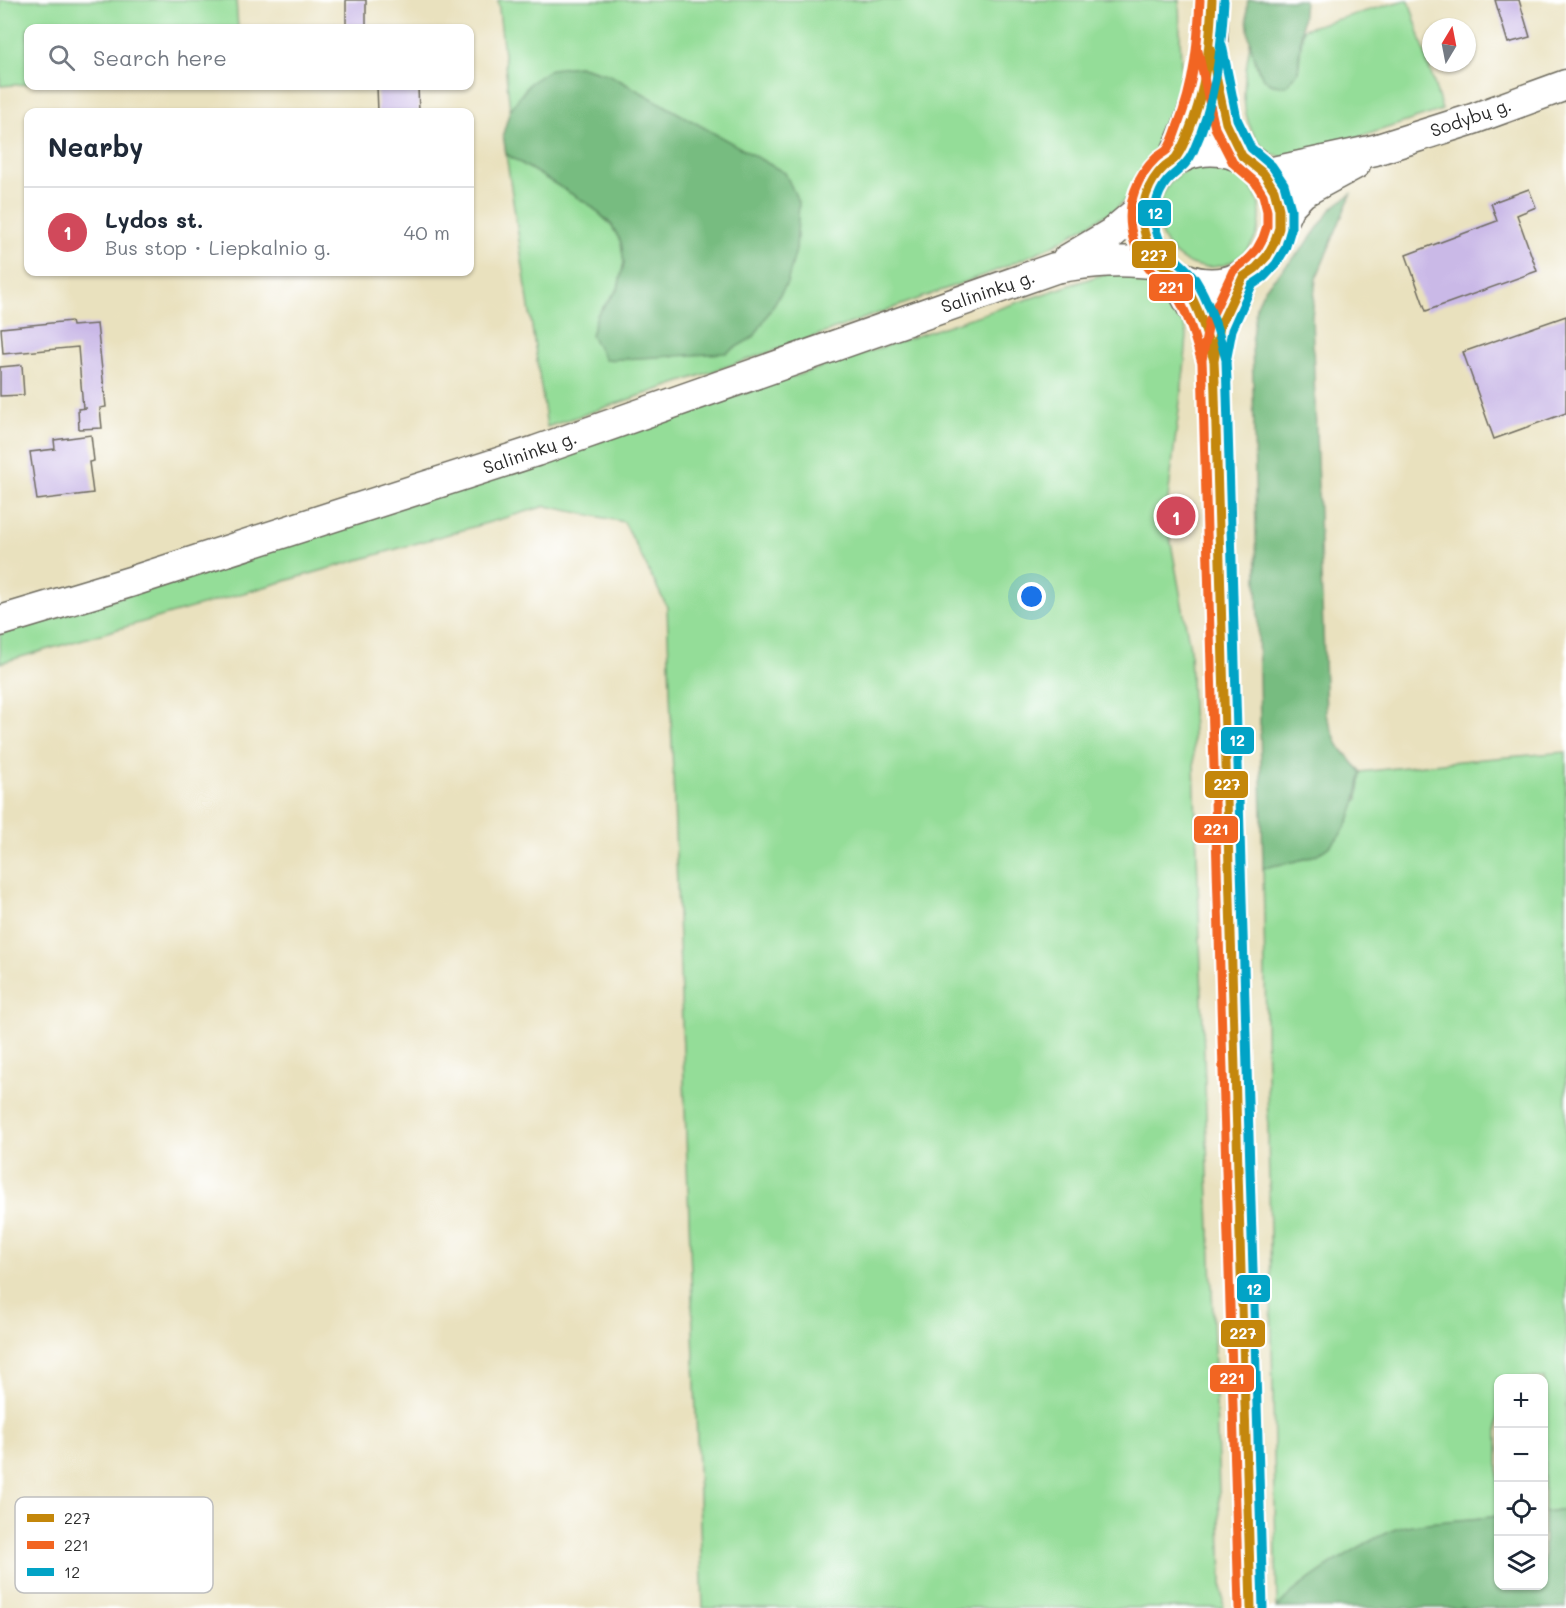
<!DOCTYPE html>
<html lang="en">
<head>
<meta charset="utf-8">
<style>
	:root { --surface:#fff; --page:#f2f2f3; --text:#1f2937; --muted:#747a83; --line:#e0e1e3; --accent:#d1495b }
	body { margin:0; font-family:Mali,sans-serif; background:var(--page); color:var(--text) }
	.controls { position:absolute; right:18px; bottom:18px; display:grid; overflow:hidden; border-radius:12px; box-shadow:0 2px 4px #0004 }
	.controls button { width:54px; height:54px; display:grid; place-items:center; padding:0; border:0; border-bottom:2px solid var(--line); background:var(--surface); color:var(--text); font:30px sans-serif }
	.compass { position:absolute; left:1422px; top:18px; width:54px; height:54px; border-radius:50%; background:var(--surface); box-shadow:0 2px 4px #0004; rotate:10deg }
	.you { position:absolute; left:1032px; top:597px; width:21px; height:21px; margin:-15px; border:4px solid #fff; border-radius:50%; background:#1a73e8; box-shadow:0 0 0 9px #1a73e833 }
	.badge { display:grid; place-items:center; width:39px; height:39px; border-radius:50%; background:var(--accent); color:#fff; font-size:20px; font-weight:700 }
	.pin { position:absolute; translate:-50% -50%; border:3px solid #fff; box-shadow:0 2px 6px #0006 }
	.list { margin:0; padding:0; list-style:none }
	h2 { display:flex; justify-content:space-between; align-items:center; height:78px; margin:0; padding:0 24px; font-size:26px }
	h2 small { font-size:20px; font-weight:400; color:var(--muted) }
	.list li { display:grid; grid-template-columns:39px 1fr auto; gap:18px; align-items:center; box-sizing:border-box; height:90px; padding:0 24px; border-top:2px solid var(--line) }
	.list b { display:block; font-size:22px; white-space:nowrap }
	.list p { margin:0; font-size:20px; white-space:nowrap; color:var(--muted) }
	.list em { font-size:20px; font-style:normal; color:var(--muted) }
	.icon { flex:none; width:33px; height:33px; fill:none; stroke:currentColor; stroke-width:2; stroke-linecap:round; stroke-linejoin:round }
	.map { position:relative; flex:none; width:1566px; height:1608px; overflow:hidden }
	.search { position:absolute; background:var(--surface); box-shadow:0 2px 4px #0004; left:24px; top:24px; width:450px; height:66px; display:flex; align-items:center; gap:15px; box-sizing:border-box; padding:0 21px; border-radius:12px; color:var(--muted); font-size:22px }
	.panel { position:absolute; background:var(--surface); box-shadow:0 2px 4px #0004; left:24px; top:108px; width:450px; height:168px; border-radius:12px }
	.map>svg:first-child { display:block }
	.green { fill:#94dd98; stroke:#608462; stroke-width:1.5 }
	.forest { fill:#77bc80; stroke:#517456; stroke-width:1.5 }
	.building { fill:#cab9e7 }
	.lines { fill:none; stroke-linecap:round; stroke-linejoin:round }
	.secondary-casing { stroke:#6e6b5e; stroke-width:33 }
	.trunk-casing { stroke:#6e6b5e; stroke-width:36 }
	.secondary { stroke:#fff; stroke-width:30 }
	.trunk { stroke:#fff; stroke-width:33 }
	.bus-1-casing { stroke:#fff; stroke-width:14 }
	.bus-2-casing { stroke:#fff; stroke-width:14 }
	.bus-3-casing { stroke:#fff; stroke-width:14 }
	.bus-1 { stroke:#c4870b; stroke-width:9 }
	.bus-2 { stroke:#f26522; stroke-width:9 }
	.bus-3 { stroke:#02a3c6; stroke-width:9 }
	.labels { text-anchor:middle; stroke-width:6; stroke-linejoin:round; paint-order:stroke }
	.street-label { font-size:18px; fill:#2b2b2b; stroke:#fff }
	.key { fill:#fff; stroke:#bfbfbf; stroke-width:1.5 }
	.key-label { font-size:16px; fill:#2b2b2b }
	.line-badge { stroke:#fff; stroke-width:2 }
	.badge-label { font-size:16px; text-anchor:middle; font-weight:bold; fill:#fff }
</style>
</head>
<body>
<div class="map">
<svg width="1566" height="1608" viewBox="0 0 1566 1608">
	<rect width="100%" height="100%" fill="#fff"/>
	<filter id="ink" filterUnits="userSpaceOnUse"><feTurbulence type="fractalNoise" baseFrequency=".0167" numOctaves="2"/><feDisplacementMap in="SourceGraphic" scale="12" xChannelSelector="R" yChannelSelector="G"/><feConvolveMatrix kernelMatrix="1 2 1 2 8 2 1 2 1" color-interpolation-filters="sRGB"/></filter>
	<filter id="wash" filterUnits="userSpaceOnUse"><feTurbulence type="fractalNoise" baseFrequency=".008" numOctaves="4" result="noise"/><feDisplacementMap in="SourceGraphic" scale="24" xChannelSelector="R" yChannelSelector="G"/><feGaussianBlur stdDeviation="1.35" result="paint"/><feColorMatrix in="noise" values="0 0 0 0 0 0 0 0 0 0 0 0 0 0 0 0 0 1.4 0 .05"/><feComposite in="paint" operator="in"/></filter>
	<g filter="url(#wash)">
		<rect width="100%" height="100%" fill="#e9e1be"/>
		<!-- green -->
		<path class="green" d="M0 0H236L238 28H28V84L0 86Z
			M498 0H1179L1181 67 1179 100 1175 124 1164 142 1142 170 1129 195 1116 209 1052 246 995 271 791 345 547 427 506 154 590 205 611 225 621 242 624 263 618 289 597 315 785 173 610 75 578 66 530 83 510 110Z
			M1405 0H1409L1442 110 1296 158C1290 157 1283 158 1277 156 1269 154 1263 149 1259 143 1236 112 1245 78 1250 43L1258 70 1298 72 1303 29Z
			M1158 216a51 51 0 1 1 102 0a51 51 0 1 1-102 0Z
			M1113 271H1136L1156 279 1171 293 1181 312 1187 335 1185 361 1166 515 1190 648 1223 1608H703L667 607 624 522 546 506 0 663V634L220 566Z
			M1566 752V1509L1544 1512V1378H1498V1516L1403 1527 1369 1542 1305 1583 1277 1607 1263 868 1310 857 1358 799 1361 772 1460 761Z"/>
		<!-- forest -->
		<path class="forest" d="M1248 0H1304L1298 72 1286 86C1282 86 1275 86 1271 84 1252 75 1244 19 1248 0Z
			M578 66 610 75 785 173 799 203 796 250 787 283 754 337 726 353 605 360 591 335 597 315 618 289 624 263 621 242 611 224 590 205 506 154 503 134 510 110 530 83 551 69Z
			M1351 194 1316 279 1312 317 1326 715 1338 745 1361 772C1357 808 1346 845 1308 858 1294 862 1278 865 1263 868L1252 337 1256 307 1265 288 1304 247 1332 208Z
			M1566 1509V1608H1277C1294 1585 1377 1532 1406 1526 1436 1521 1468 1520 1498 1516V1586H1544V1512Z"/>
		<g id="blocks">
			<!-- building -->
			<path class="building" d="M346 0H366V28H346Z
				M1495 0H1519L1530 37 1508 43Z
				M377 86H418L419 112H378Z
				M1529 189 1536 207 1517 215 1537 271 1426 311 1406 255 1497 221 1491 203Z
				M1566 316V413L1494 439 1463 352Z
				M71 321 72 326 97 324 106 407 100 408 102 428 79 429 78 409 87 408H83L78 347 3 354 1 328Z
				M22 365 24 395 0 396V367Z
				M91 435 94 461 89 462 93 493 37 500 30 452 55 449 54 440Z"/>
		</g>
	</g>
	<g filter="url(#ink)">
		<use href="#blocks" fill-opacity="0" stroke="#6e6b5e" stroke-width="1.5"/>
		<g class="lines">
			<!-- secondary casing -->
			<g class="secondary-casing">
				<path id="secondary" d="M1264 174 1375 150 1473 119 1566 85
					M1279 228 1289 206 1303 192 1355 164
					M1067 260 1111 234 1143 207
					M0 621 130 582 536 451 1055 268C1094 261 1120 259 1160 264"/>
			</g>
			<!-- trunk casing -->
			<g class="trunk-casing">
				<path id="trunk" d="M1213 61 1226 123 1242 156
					M1143 217a68 68 0 1 1 136 0a68 68 0 1 1-136 0Z
					M1175 158C1192 123 1205 86 1210 47 1212 32 1211 15 1212 0
					M1177 277 1204 325 1214 359
					M1243 277 1220 326 1214 361 1251 1608"/>
			</g>
			<!-- secondary -->
			<use href="#secondary" class="secondary"/>
			<!-- trunk -->
			<use href="#trunk" class="trunk"/>
			<!-- bus-1 casing -->
			<g class="bus-1-casing">
				<path id="bus-1" d="M1212 0C1210 40 1207 80 1194 118 1189 130 1185 144 1177 156 1174 161 1168 163 1164 167 1148 182 1140 205 1143 226 1146 242 1153 259 1167 269 1173 274 1179 277 1184 284 1199 307 1207 335 1214 361L1251 1608
					M1210 48 1226 123 1242 156 1264 174 1274 190 1279 209V228L1274 243 1267 256 1256 268 1243 277 1220 326 1214 361 1215 382"/>
			</g>
			<!-- bus-2 casing -->
			<g class="bus-2-casing">
				<path id="bus-2" d="M1200 0C1198 43 1194 85 1178 125 1175 133 1172 144 1167 150 1164 153 1159 155 1156 158 1137 176 1127 203 1131 229 1134 247 1143 264 1156 276 1162 282 1169 284 1174 291 1188 312 1195 339 1202 363L1239 1608
					M1198 51 1215 128 1233 163 1255 182 1263 195 1267 211V226L1263 238 1257 249 1248 259 1233 271 1209 322 1202 360 1203 383"/>
			</g>
			<!-- bus-3 casing -->
			<g class="bus-3-casing">
				<path id="bus-3" d="M1224 1C1221 53 1215 104 1193 152 1188 163 1181 168 1172 176 1159 187 1152 208 1155 225 1161 257 1180 257 1195 279 1210 303 1219 332 1226 360L1263 1608
					M1222 45 1237 119 1251 148 1272 166 1284 184 1291 209V229L1285 249 1276 264 1264 277 1252 285 1232 330 1226 362 1227 381"/>
			</g>
			<!-- bus-1 -->
			<use href="#bus-1" class="bus-1"/>
			<!-- bus-2 -->
			<use href="#bus-2" class="bus-2"/>
			<!-- bus-3 -->
			<use href="#bus-3" class="bus-3"/>
		</g>
	</g>
	<g class="labels">
		<!-- street labels -->
		<g class="street-label">
			<text transform="translate(1471 118) rotate(-19)" y="6">Sodybų g.</text>
			<text transform="translate(988 292) rotate(-19)" y="6">Salininkų g.</text>
			<text transform="translate(530 453) rotate(-19)" y="6">Salininkų g.</text>
		</g>
	</g>
	<!-- legend -->
	<rect x="15" y="1497" width="198" height="96" rx="9" class="key"/>
	<rect x="27" y="1514" width="27" height="8" fill="#c4870b"/>
	<rect x="27" y="1541" width="27" height="8" fill="#f26522"/>
	<rect x="27" y="1568" width="27" height="8" fill="#02a3c6"/>
	<g class="key-label">
		<text x="64" y="1524">227</text>
		<text x="64" y="1551">221</text>
		<text x="64" y="1578">12</text>
	</g>
	<g class="line-badge">
		<rect x="1137" y="199" width="35" height="28" rx="6" fill="#02a3c6"/>
		<rect x="1131" y="240" width="46" height="29" rx="6" fill="#c4870b"/>
		<rect x="1148" y="273" width="46" height="29" rx="6" fill="#f26522"/>
		<rect x="1220" y="726" width="35" height="29" rx="6" fill="#02a3c6"/>
		<rect x="1204" y="770" width="45" height="29" rx="6" fill="#c4870b"/>
		<rect x="1193" y="815" width="46" height="29" rx="6" fill="#f26522"/>
		<rect x="1236" y="1274" width="35" height="29" rx="6" fill="#02a3c6"/>
		<rect x="1220" y="1319" width="46" height="29" rx="6" fill="#c4870b"/>
		<rect x="1209" y="1364" width="46" height="29" rx="6" fill="#f26522"/>
	</g>
	<g class="badge-label">
		<text x="1155" y="219">12</text>
		<text x="1154" y="261">227</text>
		<text x="1171" y="293">221</text>
		<text x="1237" y="746">12</text>
		<text x="1227" y="790">227</text>
		<text x="1216" y="835">221</text>
		<text x="1254" y="1295">12</text>
		<text x="1243" y="1339">227</text>
		<text x="1232" y="1384">221</text>
	</g>
</svg>
<div class="controls">
<button>+</button>
<button>−</button>
<button><svg class="icon" aria-label="locate" viewBox="0 0 24 24"><circle cx="12" cy="12" r="6"/><path d="M12 2v4M12 18v4M2 12h4M18 12h4"/></svg></button>
<button><svg class="icon" aria-label="layers" viewBox="0 0 24 24"><path d="M12 4l9 5-9 5-9-5zM3 14l9 5 9-5"/></svg></button>
</div>
<svg class="compass" viewBox="-18 -18 36 36"><path d="M0-13l5 13h-10z" fill="#e53935"/><path d="M0 13l5-13h-10z" fill="#747a83"/></svg>
<div class="you"></div>
<div class="pin badge" style="left:1176px;top:516px">1</div>
<div class="search"><svg class="icon" aria-label="search" viewBox="0 0 24 24"><circle cx="10" cy="10" r="6"/><path d="M15 15l6 6"/></svg>Search here</div>
<section class="panel">
<h2>Nearby<small></small></h2>
<ul class="list">
<li><span class="badge">1</span><div><b>Lydos st.</b><p>Bus stop · Liepkalnio g.</p></div><em>40 m</em></li>
</ul>
</section>
</div>
</body>
</html>
